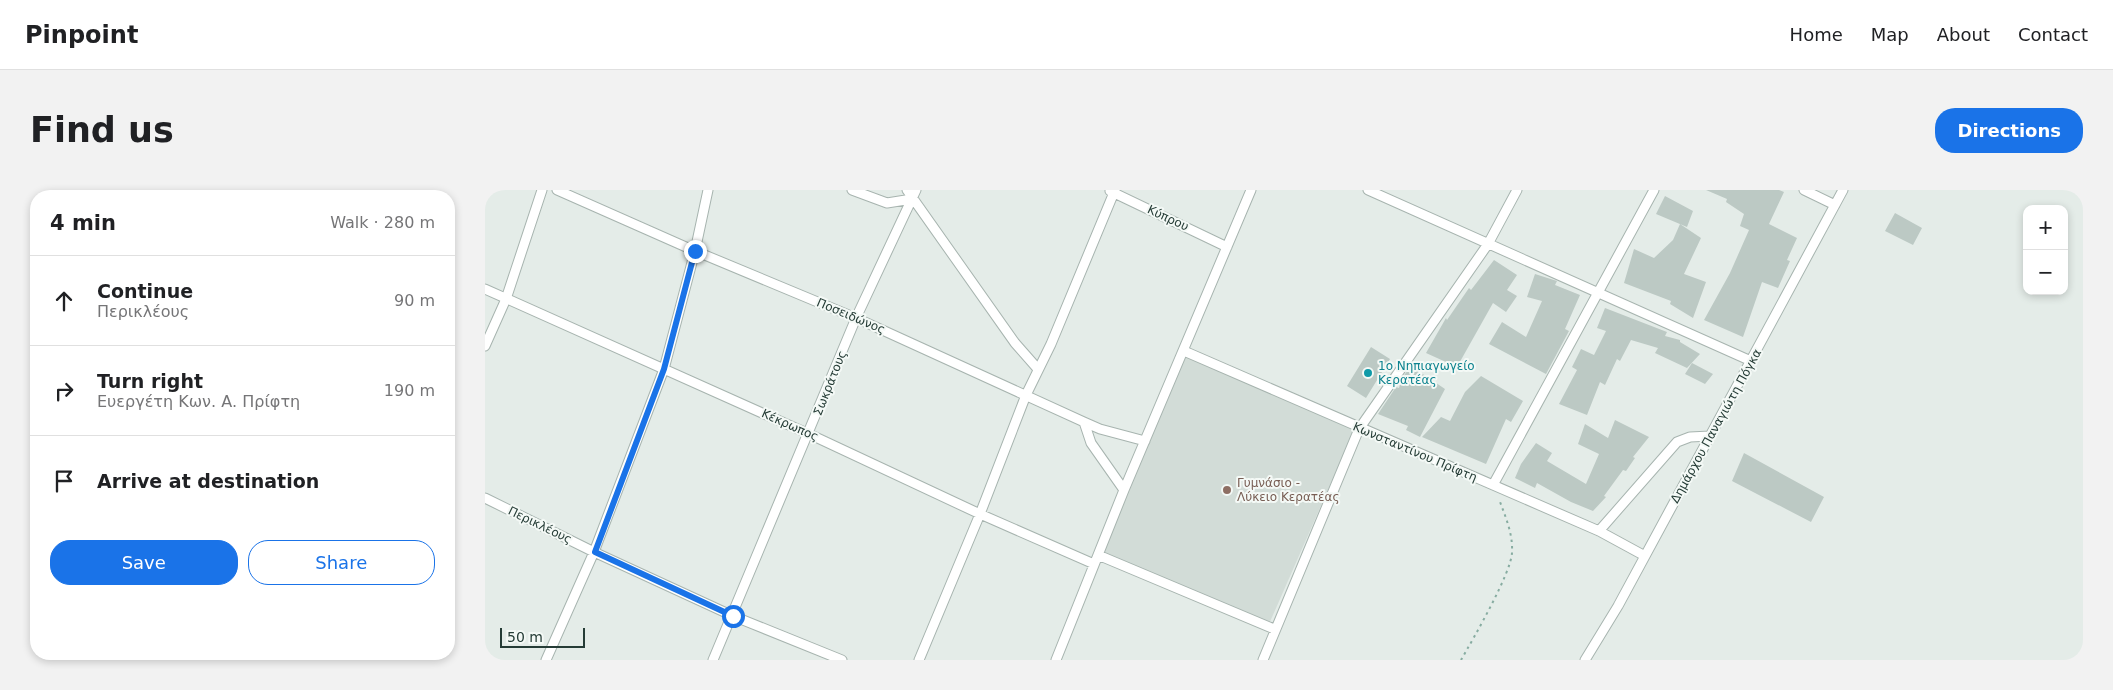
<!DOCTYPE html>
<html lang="en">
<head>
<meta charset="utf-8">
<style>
	:root { --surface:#fff; --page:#f2f2f2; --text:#202124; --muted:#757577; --line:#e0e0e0; --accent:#1a73e8 }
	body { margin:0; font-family:"DejaVu Sans",sans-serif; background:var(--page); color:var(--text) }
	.controls { position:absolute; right:15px; top:15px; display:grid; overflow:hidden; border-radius:10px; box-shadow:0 2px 8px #0003 }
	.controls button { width:45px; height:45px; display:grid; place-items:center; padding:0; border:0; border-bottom:1px solid var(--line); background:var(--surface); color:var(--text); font:25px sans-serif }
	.scale { position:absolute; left:15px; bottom:12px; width:85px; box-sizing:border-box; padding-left:5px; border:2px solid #253c36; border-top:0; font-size:14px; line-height:18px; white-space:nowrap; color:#253c36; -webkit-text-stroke:4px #f4f9f6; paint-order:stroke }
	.stop { position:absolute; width:15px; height:15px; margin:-11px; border:4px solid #1a73e8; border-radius:50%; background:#fff }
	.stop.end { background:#1a73e8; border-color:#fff; box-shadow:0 1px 5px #0008 }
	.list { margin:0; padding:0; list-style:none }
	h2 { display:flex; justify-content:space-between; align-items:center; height:65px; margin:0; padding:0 20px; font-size:21px }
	h2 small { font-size:16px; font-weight:400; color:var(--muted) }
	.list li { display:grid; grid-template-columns:32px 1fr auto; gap:15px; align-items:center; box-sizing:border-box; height:90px; padding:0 20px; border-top:1px solid var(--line) }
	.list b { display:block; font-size:19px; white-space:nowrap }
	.list p { margin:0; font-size:16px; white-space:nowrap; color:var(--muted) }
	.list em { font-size:16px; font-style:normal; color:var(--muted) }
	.actions { display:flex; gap:10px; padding:15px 20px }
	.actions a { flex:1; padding:11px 0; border:1px solid var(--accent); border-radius:20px; text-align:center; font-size:18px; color:var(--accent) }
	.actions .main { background:var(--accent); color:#fff }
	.icon { flex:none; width:28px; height:28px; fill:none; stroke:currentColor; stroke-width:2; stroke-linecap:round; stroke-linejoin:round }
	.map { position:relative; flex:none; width:1598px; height:470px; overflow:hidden; border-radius:20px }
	header { display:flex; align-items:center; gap:30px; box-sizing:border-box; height:70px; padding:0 25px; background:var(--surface); border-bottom:1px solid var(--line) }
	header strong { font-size:24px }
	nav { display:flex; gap:28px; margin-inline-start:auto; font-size:18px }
	.intro { display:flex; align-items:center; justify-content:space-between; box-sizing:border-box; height:120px; padding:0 30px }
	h1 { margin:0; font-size:35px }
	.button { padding:12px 22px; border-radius:20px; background:var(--accent); color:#fff; font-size:18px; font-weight:700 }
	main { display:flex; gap:30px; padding:0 30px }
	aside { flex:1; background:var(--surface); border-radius:20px; box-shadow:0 2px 8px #0003 }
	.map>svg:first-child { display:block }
	.built { fill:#d2dcd7 }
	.building { fill:#bcc9c4 }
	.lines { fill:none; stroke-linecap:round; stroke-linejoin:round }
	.street-casing { stroke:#a7b4af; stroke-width:11 }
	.path { stroke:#87aca1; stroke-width:2; stroke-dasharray:2.5 4; stroke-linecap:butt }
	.street { stroke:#fff; stroke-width:9 }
	.route { stroke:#1a73e8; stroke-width:6 }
	.culture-dot { fill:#0f9aa8; stroke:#f4f9f6; stroke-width:2 }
	.education-dot { fill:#8d6e63; stroke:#f4f9f6; stroke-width:2 }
	.labels { text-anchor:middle; stroke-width:4; stroke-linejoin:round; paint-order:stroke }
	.street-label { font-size:12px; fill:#253c36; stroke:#f4f9f6 }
	.culture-label { font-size:12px; fill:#0d838f; stroke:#f4f9f6; text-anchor:start }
	.education-label { font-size:12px; fill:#785e54; stroke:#f4f9f6; text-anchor:start }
</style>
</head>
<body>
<header>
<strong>Pinpoint</strong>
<nav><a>Home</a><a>Map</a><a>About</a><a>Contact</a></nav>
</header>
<div class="intro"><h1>Find us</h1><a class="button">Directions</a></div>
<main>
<aside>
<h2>4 min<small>Walk · 280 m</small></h2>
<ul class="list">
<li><svg class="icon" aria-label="ahead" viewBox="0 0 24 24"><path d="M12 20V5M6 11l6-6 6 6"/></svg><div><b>Continue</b><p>Περικλέους</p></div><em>90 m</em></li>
<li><svg class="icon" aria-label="right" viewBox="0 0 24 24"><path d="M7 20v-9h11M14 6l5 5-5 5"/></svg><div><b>Turn right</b><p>Ευεργέτη Κων. Α. Πρίφτη</p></div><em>190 m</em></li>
<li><svg class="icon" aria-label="arrive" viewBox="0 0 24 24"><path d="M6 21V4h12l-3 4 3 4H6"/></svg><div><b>Arrive at destination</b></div></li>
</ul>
<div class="actions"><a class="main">Save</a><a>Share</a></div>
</aside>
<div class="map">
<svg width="1598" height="470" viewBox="0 0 1598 470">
	<rect width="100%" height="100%" fill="#e4ece8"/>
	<!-- built -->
	<path class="built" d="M696 162 871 236 784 434 615 364Z"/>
	<!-- building -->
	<path class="building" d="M1221 0H1294L1299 2 1284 34 1312 48 1302 70 1305 71 1293 98 1277 92 1258 147 1219 130 1245 83 1264 40 1255 36 1259 24 1241 12 1242 9Z
		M1180 6 1208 21 1202 37 1171 24Z
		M1410 23 1437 38 1428 55 1400 41Z
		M1195 34 1216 48 1199 84 1221 92 1208 128 1185 114 1186 111 1139 93 1149 59 1169 68 1188 50Z
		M1009 70 1032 85 1022 100 1032 106 1021 122 1008 113 972 177 941 163 961 128 962 130 984 98 986 100Z
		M1050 84 1072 91 1070 95 1095 105 1080 139 1084 141 1061 184 1004 154 1017 132 1041 147 1057 111 1042 107Z
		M1120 118 1182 142 1180 146 1195 150V152L1215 164 1202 178 1170 163 1173 158 1146 150 1135 171 1132 169 1120 195 1115 192 1102 225 1074 214 1092 180 1087 177 1096 159 1109 165 1121 141 1112 138Z
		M886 157 905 169 881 208 862 196Z
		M1207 173 1228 184 1220 194 1200 184Z
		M926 176 960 199 935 247 921 240 923 236 893 224 911 197 914 198 917 188Z
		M996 186 1038 211 1026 232 1021 229 1001 274 937 247 956 227 965 231 980 202Z
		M1130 230 1164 247 1148 267 1150 268 1141 281 1138 280 1119 306 1121 307 1108 321 1086 312 1052 293 1050 298 1030 288 1036 274 1051 253 1067 263 1062 271 1101 294 1114 264 1093 254 1100 234 1123 248Z
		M1259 263 1339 307 1326 332 1247 291Z"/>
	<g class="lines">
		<!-- street casing -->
		<g class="street-casing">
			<path id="street" d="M72 0 210 61 371 128 599 232 615 239 660 251
				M367 0 402 13 427 9
				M422 0 530 153 552 178
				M883 0 1266 171
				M1319 0 1350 15
				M625 1 742 57
				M0 99 324 244 495 324 609 374
				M0 156 21 109 57 0
				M699 161 1114 341 1160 366
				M599 232 606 253 639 300
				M1008 295 1169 0
				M0 308 109 362 248 426 357 470
				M1114 341 1192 252 1205 247 1225 246
				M613 365 789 439
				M61 470 109 362 179 179 210 61 223 0
				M228 470 371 128 431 0
				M434 470 495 324 541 205 566 154 630 0
				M571 470 639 300 766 0
				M778 470 874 239 1003 54 1032 0
				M1100 470 1133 416 1358 0"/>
		</g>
		<!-- path -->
		<path class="path" d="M976 470C988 449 1027 382 1027 362 1028 343 1020 326 1014 309"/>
		<!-- street -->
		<use href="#street" class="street"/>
	</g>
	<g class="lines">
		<!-- route -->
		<path class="route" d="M210 61 179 179 110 362 248 426"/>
	</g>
	<!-- markers -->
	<circle class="culture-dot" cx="883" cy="183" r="5"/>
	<circle class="education-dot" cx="742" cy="300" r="5"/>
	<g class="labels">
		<!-- street labels -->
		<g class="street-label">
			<text transform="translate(683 28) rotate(25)" y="4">Κύπρου</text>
			<text transform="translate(366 126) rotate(23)" y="4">Ποσειδώνος</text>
			<text transform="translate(345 193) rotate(-68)" y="4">Σωκράτους</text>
			<text transform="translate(305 235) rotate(24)" y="4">Κέκρωπος</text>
			<text transform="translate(1231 236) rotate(-61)" y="4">Δημάρχου Παναγιώτη Πόγκα</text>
			<text transform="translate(930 262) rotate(23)" y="4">Κωνσταντίνου Πρίφτη</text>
			<text transform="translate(55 335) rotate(26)" y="4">Περικλέους</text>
		</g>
		<!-- culture labels -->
		<g class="culture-label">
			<text x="893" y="180">1ο Νηπιαγωγείο<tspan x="893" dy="14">Κερατέας</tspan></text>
		</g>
		<!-- education labels -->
		<g class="education-label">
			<text x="752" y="297">Γυμνάσιο -<tspan x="752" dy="14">Λύκειο Κερατέας</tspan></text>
		</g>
	</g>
</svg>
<div class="controls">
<button>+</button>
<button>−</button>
</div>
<div class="scale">50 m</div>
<div class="stop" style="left:248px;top:426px"></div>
<div class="stop end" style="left:210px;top:61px"></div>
</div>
</main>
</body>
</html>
